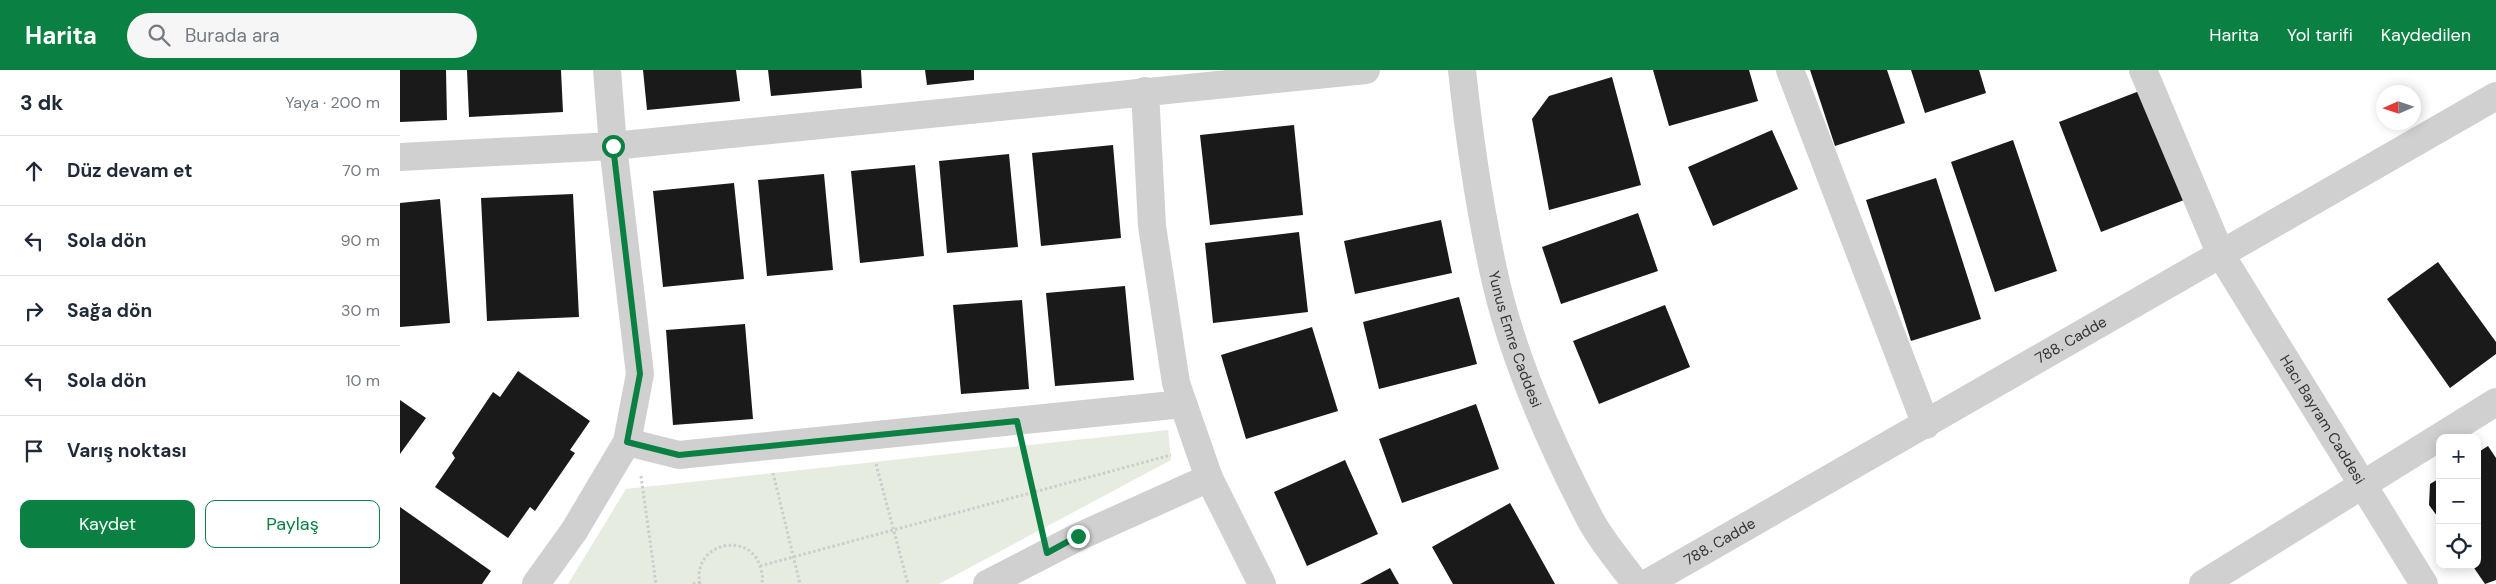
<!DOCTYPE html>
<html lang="tr">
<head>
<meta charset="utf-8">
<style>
	:root { --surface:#fff; --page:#f6f6f7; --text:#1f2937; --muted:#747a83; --line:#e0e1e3; --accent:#0b8043 }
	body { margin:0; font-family:"DM Sans",sans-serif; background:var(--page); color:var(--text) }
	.controls { position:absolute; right:15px; bottom:15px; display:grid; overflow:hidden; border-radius:10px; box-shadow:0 2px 12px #0003 }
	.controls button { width:45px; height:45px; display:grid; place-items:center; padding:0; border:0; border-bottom:1px solid var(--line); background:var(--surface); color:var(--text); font:25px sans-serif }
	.compass { position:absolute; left:1976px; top:15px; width:45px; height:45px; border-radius:50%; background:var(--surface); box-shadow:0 2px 12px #0003; rotate:267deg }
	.stop { position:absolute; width:15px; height:15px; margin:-11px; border:4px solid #0b8043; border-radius:50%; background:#fff }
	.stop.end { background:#0b8043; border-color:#fff; box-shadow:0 1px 5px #0008 }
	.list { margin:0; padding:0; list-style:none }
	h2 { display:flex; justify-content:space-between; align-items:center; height:65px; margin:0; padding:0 20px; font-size:21px }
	h2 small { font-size:16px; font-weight:400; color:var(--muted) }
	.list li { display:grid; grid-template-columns:32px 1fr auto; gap:15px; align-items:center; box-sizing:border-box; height:70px; padding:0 20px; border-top:1px solid var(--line) }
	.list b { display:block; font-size:19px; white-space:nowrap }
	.list em { font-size:16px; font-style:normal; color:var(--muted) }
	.actions { display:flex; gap:10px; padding:15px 20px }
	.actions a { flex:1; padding:11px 0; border:1px solid var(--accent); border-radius:10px; text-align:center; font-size:18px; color:var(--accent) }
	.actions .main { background:var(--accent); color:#fff }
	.icon { flex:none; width:28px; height:28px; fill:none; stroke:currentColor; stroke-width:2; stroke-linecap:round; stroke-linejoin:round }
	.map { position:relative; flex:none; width:2096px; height:514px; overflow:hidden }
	header { display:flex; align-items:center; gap:30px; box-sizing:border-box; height:70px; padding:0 25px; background:var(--accent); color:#fff }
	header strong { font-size:24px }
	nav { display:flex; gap:28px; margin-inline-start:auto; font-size:18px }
	.search { width:350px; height:45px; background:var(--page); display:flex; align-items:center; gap:12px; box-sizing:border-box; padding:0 18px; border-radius:28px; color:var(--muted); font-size:19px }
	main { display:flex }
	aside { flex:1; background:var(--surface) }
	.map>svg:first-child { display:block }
	.green { fill:#e6ecdf }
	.building { fill:#1a1a1a }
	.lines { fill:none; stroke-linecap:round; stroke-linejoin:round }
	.path { stroke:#cdcdcd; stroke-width:3; stroke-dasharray:2.5 2.5; stroke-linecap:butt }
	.minor { stroke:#d0d0d0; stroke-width:28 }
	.tertiary { stroke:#d0d0d0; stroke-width:28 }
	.route { stroke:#0b8043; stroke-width:6 }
	.labels { text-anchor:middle; stroke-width:5; stroke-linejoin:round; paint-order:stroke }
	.street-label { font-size:15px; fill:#333; stroke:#fff }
</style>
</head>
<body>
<header>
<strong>Harita</strong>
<div class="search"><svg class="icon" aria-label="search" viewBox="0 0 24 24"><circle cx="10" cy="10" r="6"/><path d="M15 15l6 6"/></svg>Burada ara</div>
<nav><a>Harita</a><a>Yol tarifi</a><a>Kaydedilen</a></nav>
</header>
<main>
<aside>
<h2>3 dk<small>Yaya · 200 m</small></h2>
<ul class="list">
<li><svg class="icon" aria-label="ahead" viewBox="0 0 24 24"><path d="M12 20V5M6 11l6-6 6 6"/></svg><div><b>Düz devam et</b></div><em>70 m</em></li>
<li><svg class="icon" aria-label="left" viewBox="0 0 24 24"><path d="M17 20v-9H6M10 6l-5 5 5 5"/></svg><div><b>Sola dön</b></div><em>90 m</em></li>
<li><svg class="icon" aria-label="right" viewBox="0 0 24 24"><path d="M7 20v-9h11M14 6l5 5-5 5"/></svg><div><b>Sağa dön</b></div><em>30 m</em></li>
<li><svg class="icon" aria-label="left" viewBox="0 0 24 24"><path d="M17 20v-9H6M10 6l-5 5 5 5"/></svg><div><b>Sola dön</b></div><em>10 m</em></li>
<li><svg class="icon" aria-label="arrive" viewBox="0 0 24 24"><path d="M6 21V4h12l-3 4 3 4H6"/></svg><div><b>Varış noktası</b></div></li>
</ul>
<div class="actions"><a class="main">Kaydet</a><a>Paylaş</a></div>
</aside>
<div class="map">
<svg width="2096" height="514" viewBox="0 0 2096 514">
	<rect width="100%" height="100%" fill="#fff"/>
	<!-- green -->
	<path class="green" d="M768 360 771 390 539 514H168L226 419Z"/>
	<!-- building -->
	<path class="building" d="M0 0H46L47 50 0 52Z
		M67 0H161L163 42 69 47Z
		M243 0H336L340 31 247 40Z
		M368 0H461L462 18 371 26Z
		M525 0H574V10L527 15Z
		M1253 0H1349L1358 31 1269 56Z
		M1410 0H1487L1505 53 1435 76Z
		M1511 0H1579L1586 23 1525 43Z
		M1212 7 1241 115 1149 140 1132 49 1149 26Z
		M1742 20 1784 130 1701 162 1659 52Z
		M894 55 903 145 810 155 800 65Z
		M1372 60 1398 119 1313 156 1288 97Z
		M1613 70 1657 201 1595 222 1551 92Z
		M713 75 721 168 641 176 632 83Z
		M609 84 618 177 547 183 539 91Z
		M515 95 524 186 460 193 451 101Z
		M424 104 433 200 367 206 358 110Z
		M1536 108 1581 249 1511 271 1466 130Z
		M334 113 344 209 263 217 253 121Z
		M173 124 179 247 87 251 81 128Z
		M40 129 50 253 0 257V133Z
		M1238 143 1258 201 1161 234 1142 177Z
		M1041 150 1052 203 955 224 944 171Z
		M899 162 908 242 813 253 805 173Z
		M2038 192 2096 272V284L2050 318 1987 229Z
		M725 216 734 310 655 316 646 223Z
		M1059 227 1077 294 979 319 963 252Z
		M622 230 629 319 561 324 553 235Z
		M1265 235 1290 297 1199 334 1173 271Z
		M345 254 353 349 273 355 266 260Z
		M912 257 938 341 846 369 821 285Z
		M118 301 190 351 170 380 175 383 135 441 130 437 108 468 35 417 55 388 52 383 93 322 100 327Z
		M0 330 26 348 0 384Z
		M1076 334 1099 399 1002 433 979 369Z
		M2088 376 2096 388V510L2085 514 2072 495H2077V383Z
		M945 390 978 464 907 496 874 422Z
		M2040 408V450L2029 435 2030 414Z
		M1110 433 1155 514H1053L1032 477Z
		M0 437 91 501 82 514H0Z
		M990 498 999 514H960Z"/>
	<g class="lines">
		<!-- path -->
		<path class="path" d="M623 379 640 456
			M476 394 508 514
			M373 403 400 514
			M241 406 256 514
			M360 496 771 385
			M293 514 300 512
			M300 514C291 473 351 459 361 499 362 505 364 509 361 514"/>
		<!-- minor -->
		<g class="minor">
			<path id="s1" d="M1062 0C1069 66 1079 134 1093 199 1110 281 1151 374 1190 449 1202 472 1221 493 1236 514"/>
			<path d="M1390 0 1526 355"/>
			<path id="s2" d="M1743 0 1821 185 2024 514"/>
			<path d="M745 21 752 156 776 313 809 408 862 514"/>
			<path d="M0 87 213 76 966 0"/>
			<path d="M227 372 279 385 783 334"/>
			<path d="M136 514 174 461 227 372 240 304 213 76 207 0"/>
			<path d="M587 514 678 467 809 408"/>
			<path d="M1803 514 2096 332"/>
		</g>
		<!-- tertiary -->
		<path class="tertiary" id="s3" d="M1246 514 2096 26"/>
	</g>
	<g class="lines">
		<!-- route -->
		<path class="route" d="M213 76 240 304 227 372 279 385 617 351 647 483 678 466"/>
	</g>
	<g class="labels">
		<!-- street labels -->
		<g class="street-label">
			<text dy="5" stroke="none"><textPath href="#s1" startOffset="275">Yunus Emre Caddesi</textPath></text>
			<text dy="5" stroke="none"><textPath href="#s3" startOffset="490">788. Cadde</textPath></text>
			<text dy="5" stroke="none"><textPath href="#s2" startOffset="394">Hacı Bayram Caddesi</textPath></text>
			<text dy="5" stroke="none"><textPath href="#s3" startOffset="85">788. Cadde</textPath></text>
		</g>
	</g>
</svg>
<div class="controls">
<button>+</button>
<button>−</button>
<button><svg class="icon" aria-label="locate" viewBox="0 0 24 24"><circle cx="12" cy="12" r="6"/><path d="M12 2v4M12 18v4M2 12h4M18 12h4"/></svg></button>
</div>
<svg class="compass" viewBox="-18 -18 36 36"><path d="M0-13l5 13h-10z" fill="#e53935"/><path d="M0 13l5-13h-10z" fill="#747a83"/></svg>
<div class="stop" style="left:213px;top:76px"></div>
<div class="stop end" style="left:678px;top:466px"></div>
</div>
</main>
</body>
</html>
